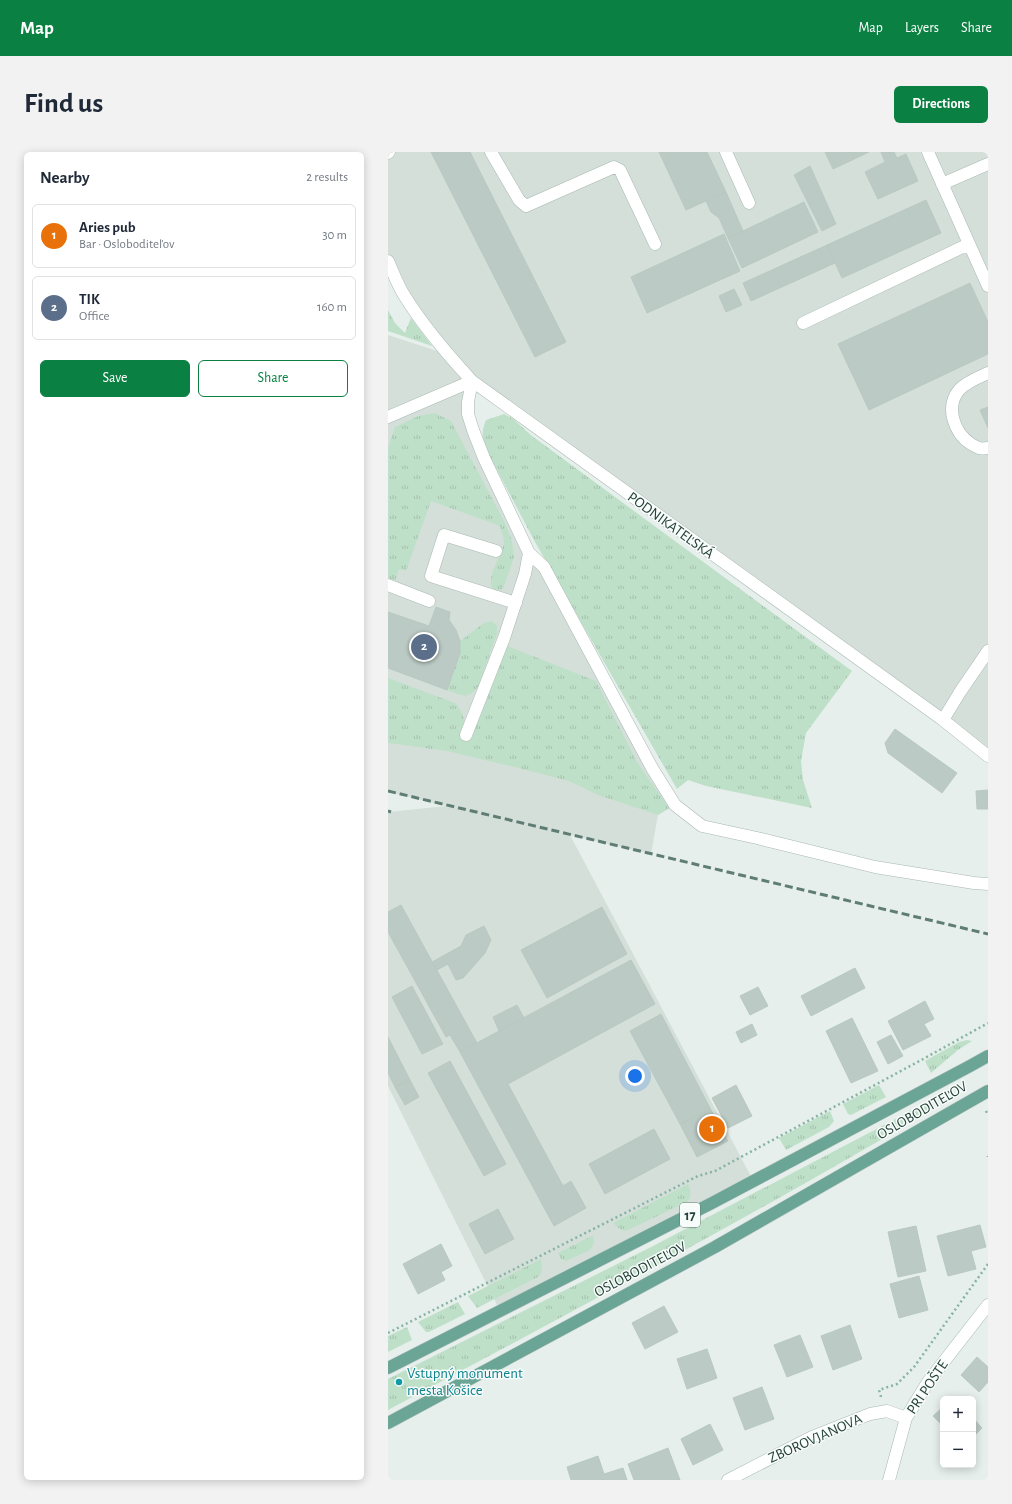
<!DOCTYPE html>
<html lang="en">
<head>
<meta charset="utf-8">
<style>
	:root { --surface:#fff; --page:#f2f2f3; --text:#1f2937; --muted:#747a83; --line:#e0e1e3; --accent:#0b8043 }
	body { margin:0; font-family:"Alegreya Sans",sans-serif; background:var(--page); color:var(--text) }
	.controls { position:absolute; right:12px; bottom:12px; display:grid; overflow:hidden; border-radius:6px; box-shadow:0 2px 10px #0003 }
	.controls button { width:36px; height:36px; display:grid; place-items:center; padding:0; border:0; border-bottom:1px solid var(--line); background:var(--surface); color:var(--text); font:20px sans-serif }
	.you { position:absolute; left:247px; top:924px; width:14px; height:14px; margin:-10px; border:3px solid #fff; border-radius:50%; background:#1a73e8; box-shadow:0 0 0 6px #1a73e833 }
	.badge { display:grid; place-items:center; width:26px; height:26px; border-radius:50%; background:var(--accent); color:#fff; font-size:13px; font-weight:700 }
	.pin { position:absolute; translate:-50% -50%; border:2px solid #fff; box-shadow:0 1px 4px #0006 }
	.list { margin:0; padding:0; list-style:none }
	h2 { display:flex; justify-content:space-between; align-items:center; height:52px; margin:0; padding:0 16px; font-size:17px }
	h2 small { font-size:13px; font-weight:400; color:var(--muted) }
	.list li { display:grid; grid-template-columns:26px 1fr auto; gap:12px; align-items:center; box-sizing:border-box; height:64px; margin:0 8px 8px; padding:0 8px; border:1px solid var(--line); border-radius:6px }
	.list b { display:block; font-size:15px; white-space:nowrap }
	.list p { margin:0; font-size:13px; white-space:nowrap; color:var(--muted) }
	.list em { font-size:13px; font-style:normal; color:var(--muted) }
	.actions { display:flex; gap:8px; padding:12px 16px }
	.actions a { flex:1; padding:9px 0; border:1px solid var(--accent); border-radius:6px; text-align:center; font-size:14px; color:var(--accent) }
	.actions .main { background:var(--accent); color:#fff }
	.map { position:relative; flex:none; width:600px; height:1328px; overflow:hidden; border-radius:6px }
	header { display:flex; align-items:center; gap:24px; box-sizing:border-box; height:56px; padding:0 20px; background:var(--accent); color:#fff }
	header strong { font-size:19px }
	nav { display:flex; gap:22px; margin-inline-start:auto; font-size:14px }
	.intro { display:flex; align-items:center; justify-content:space-between; box-sizing:border-box; height:96px; padding:0 24px }
	h1 { margin:0; font-size:28px }
	.button { padding:10px 18px; border-radius:6px; background:var(--accent); color:#fff; font-size:14px; font-weight:700 }
	main { display:flex; gap:24px; padding:0 24px }
	aside { flex:1; background:var(--surface); border-radius:6px; box-shadow:0 2px 10px #0003 }
	.map>svg:first-child { display:block }
	.built { fill:#d4dfda }
	.grass { fill:url(#grass-tufts) }
	.building { fill:#bbcac4; stroke:#b8c9c2 }
	.lines { fill:none; stroke-linecap:round; stroke-linejoin:round }
	.minor-casing { stroke:#a8b8b2; stroke-width:13 }
	.major-casing { stroke:#c2cac8; stroke-width:13 }
	.path { stroke:#86b3a5; stroke-width:2.5; stroke-dasharray:2 3; stroke-linecap:butt }
	.minor { stroke:#fff; stroke-width:12 }
	.major { stroke:#6aa596; stroke-width:12 }
	.rail { stroke:#5f7d75; stroke-width:3; stroke-dasharray:8 4; stroke-linecap:butt }
	.culture-dot { fill:#0f9aa8; stroke:#f7fbf9; stroke-width:1.5 }
	.labels { text-anchor:middle; stroke-width:3; stroke-linejoin:round; paint-order:stroke }
	.shield { fill:#f7fbf9; stroke:#637a73; stroke-width:1 }
	.shield-label { font-size:14px; font-weight:bold; fill:#24423a }
	.street-label { font-size:15px; fill:#24423a; stroke:#f7fbf9 }
	.culture-label { font-size:15px; fill:#0d838f; stroke:#f7fbf9; text-anchor:start }
</style>
</head>
<body>
<header>
<strong>Map</strong>
<nav><a>Map</a><a>Layers</a><a>Share</a></nav>
</header>
<div class="intro"><h1>Find us</h1><a class="button">Directions</a></div>
<main>
<aside>
<h2>Nearby<small>2 results</small></h2>
<ul class="list">
<li><span class="badge" style="background:#e8710a">1</span><div><b>Aries pub</b><p>Bar · Osloboditeľov</p></div><em>30 m</em></li>
<li><span class="badge" style="background:#5c6f8a">2</span><div><b>TIK</b><p>Office</p></div><em>160 m</em></li>
</ul>
<div class="actions"><a class="main">Save</a><a>Share</a></div>
</aside>
<div class="map">
<svg width="600" height="1328" viewBox="0 0 600 1328">
	<defs>
		<pattern id="grass-tufts" width="24" height="20" patternUnits="userSpaceOnUse"><rect width="24" height="20" fill="#bfe0c8"/><path d="M3 7l-1-3M5 7V3M7 7l1-3M15 17l-1-3M17 17v-4M19 17l1-3" fill="none" stroke="#a4c1ad"/></pattern>
	</defs>
	<rect width="100%" height="100%" fill="#e6efeb"/>
	<!-- built -->
	<path class="built" d="M0 0H600V604L84 230 80 250 141 401 287 653 270 663 263 702 182 683 366 1030 112 1159 0 934V660L59 654 0 640V183L58 202 0 109Z"/>
	<!-- grass -->
	<path class="grass" d="M0 158 7 171 17 181 23 166 44 194 0 179Z
		M47 261 63 269 116 369 124 389 126 405 117 432 114 437 110 439 105 438C97 425 114 404 116 390 116 385 113 379 112 374L43 349 18 419 11 417 7 429 0 426V296L7 275 30 264Z
		M116 262 125 267 144 284 464 519 418 581 413 609 415 628 424 656 318 634 300 628 289 637 147 390 101 303C95 289 92 283 98 268Z
		M104 469 109 474V482L90 535C80 548 72 543 59 538L72 501V489L96 471Z
		M117 493 208 529 249 610 281 656 270 663 210 643 181 629 130 616 59 599 0 591V526L67 551C78 563 78 570 72 585L81 588Z
		M579 888 584 889 570 898 543 921 537 909 571 890Z
		M491 933 498 945 463 963 460 962 455 952Z
		M538 951H542L544 953 545 956 542 959C364 1064 182 1161 0 1258V1227L265 1094Z
		M442 959 446 969 441 975 398 998 391 986Z
		M300 1032C303 1039 304 1044 299 1050L238 1079 233 1078 225 1071Z
		M205 1083 206 1091 202 1098 178 1109C173 1108 172 1106 170 1101Z
		M153 1107 154 1120 150 1125 89 1156 80 1144Z
		M70 1150 77 1162 41 1180H38L30 1170Z
		M19 1175 24 1188 0 1200V1184Z"/>
	<!-- building -->
	<path class="building" d="M43 0H82L178 190 147 205Z
		M271 0H319L338 40 298 58Z
		M437 0H481L445 17Z
		M493 0H506L509 6 518 2 530 29 490 47 477 20 497 10Z
		M422 14 448 72 434 79 406 23Z
		M338 40 355 79 340 86 331 66 323 60 318 49Z
		M538 48 553 81 454 126 439 93Z
		M416 50 430 80 354 116 340 86Z
		M336 82 352 119 259 161 243 125Z
		M439 93 447 111 363 149 355 131Z
		M582 131 600 170V202L481 258 450 192Z
		M346 137 354 153 338 160 331 144Z
		M600 255V276L592 258Z
		M48 455 62 460 61 468 68 478 72 489V501L59 538 0 516V460L41 474Z
		M507 577 569 621 554 641 500 601 497 591Z
		M600 638V657H589L588 639Z
		M13 753 89 891 72 900 62 883 58 885 0 780V760Z
		M214 755 239 802 159 846 133 798Z
		M96 774 103 788 97 801 75 826 68 828 60 812 49 818 44 810 73 794 78 783Z
		M243 808 267 852 120 932 175 1034 183 1029 198 1056 166 1074 72 900Z
		M467 816 477 836 423 864 413 844Z
		M24 834 55 892 34 902 4 845Z
		M370 835 380 854 362 863 352 844Z
		M537 849 546 867 536 872 543 884 515 898 500 869Z
		M129 853 136 866 111 879 105 865Z
		M273 862 322 956 292 972 242 879Z
		M464 866 490 919 463 931 438 879Z
		M364 872 369 883 353 891 348 880Z
		M503 883 515 904 500 912 489 890Z
		M0 885 22 928 7 935 0 921Z
		M62 909 118 1012 96 1024 40 921Z
		M22 928 31 945 17 953 7 935Z
		M348 933 364 964 340 976 324 946Z
		M322 956 340 989 309 1005 292 972Z
		M266 977 282 1007 217 1042 201 1012Z
		M110 1057 126 1087 97 1102 81 1072Z
		M592 1073 598 1095 583 1099 588 1117 560 1124 549 1084Z
		M528 1074 538 1119 510 1125 500 1080Z
		M53 1092 64 1114 53 1120 57 1128 30 1142 15 1112Z
		M531 1124 540 1158 511 1166 502 1132Z
		M276 1154 290 1180 257 1197 244 1171Z
		M462 1173 474 1207 445 1218 433 1184Z
		M412 1183 425 1215 399 1225 386 1193Z
		M319 1197 329 1226 299 1237 289 1207Z
		M589 1205 600 1215V1230L591 1240 573 1223Z
		M374 1235 386 1267 357 1278 345 1246Z
		M555 1255V1274L545 1264Z
		M585 1266 594 1276 585 1285Z
		M322 1272 335 1298 305 1313 293 1287Z
		M280 1296 292 1328H246L240 1312Z
		M210 1304 216 1322 235 1316 239 1328H183L179 1315Z"/>
	<g class="lines">
		<!-- minor casing -->
		<g class="minor-casing">
			<path id="minor" d="M103 0 131 48 138 54 226 15 232 18 267 92
				M338 0 361 51
				M540 0 600 134
				M0 1 1 0
				M554 32 600 12
				M0 109C5 120 9 132 16 143 35 174 59 202 84 229L555 568 600 604
				M415 171 581 92
				M600 221C591 225 578 230 571 238 557 255 566 281 583 292 585 293 588 295 591 296 594 297 597 296 600 296
				M0 265 84 229
				M108 399 56 383 43 424 128 451
				M141 401 156 415 264 616 287 653 314 674 369 686 487 715 586 731 600 732
				M0 433 41 449
				M555 568 572 540 600 499
				M78 583 116 486 137 422 141 401 96 306 85 278 80 262V250L84 229
				M340 1328 424 1285 482 1262 499 1259 518 1266
				M501 1328 518 1266 540 1230 600 1153"/>
		</g>
		<!-- major casing -->
		<g class="major-casing">
			<path id="major" d="M0 1216 324 1051 582 914 600 904
				M0 1271 327 1095 600 939"/>
		</g>
		<!-- path -->
		<path class="path" d="M598 959 600 963
			M600 1004V1005
			M0 1181 310 1024 327 1019 537 906 600 871
			M493 1245 491 1238 509 1232 526 1215 600 1112"/>
		<!-- minor -->
		<use href="#minor" class="minor"/>
		<!-- major -->
		<use href="#major" class="major"/>
		<!-- rail -->
		<path class="rail" d="M0 639 600 782
			M0 659 3 660"/>
	</g>
	<!-- markers -->
	<circle class="culture-dot" cx="11" cy="1230" r="4"/>
	<g class="labels">
		<!-- shield labels -->
		<rect class="shield" x="292" y="1051" width="20" height="24" rx="3"/>
		<g class="shield-label">
			<text x="302" y="1068">17</text>
		</g>
		<!-- street labels -->
		<g class="street-label">
			<text transform="translate(283 373) rotate(36)" y="5">PODNIKATEĽSKÁ</text>
			<text transform="translate(534 958) rotate(-30)" y="5">OSLOBODITEĽOV</text>
			<text transform="translate(252 1117) rotate(-28)" y="5">OSLOBODITEĽOV</text>
			<text transform="translate(539 1235) rotate(-56)" y="5">PRI POŠTE</text>
			<text transform="translate(427 1286) rotate(-24)" y="5">ZBOROVJANOVA</text>
		</g>
		<!-- culture labels -->
		<g class="culture-label">
			<text x="19" y="1226">Vstupný monument<tspan x="19" dy="17">mesta Košice</tspan></text>
		</g>
	</g>
</svg>
<div class="controls">
<button>+</button>
<button>−</button>
</div>
<div class="you"></div>
<div class="pin badge" style="left:324px;top:977px;background:#e8710a">1</div>
<div class="pin badge" style="left:36px;top:495px;background:#5c6f8a">2</div>
</div>
</main>
</body>
</html>
